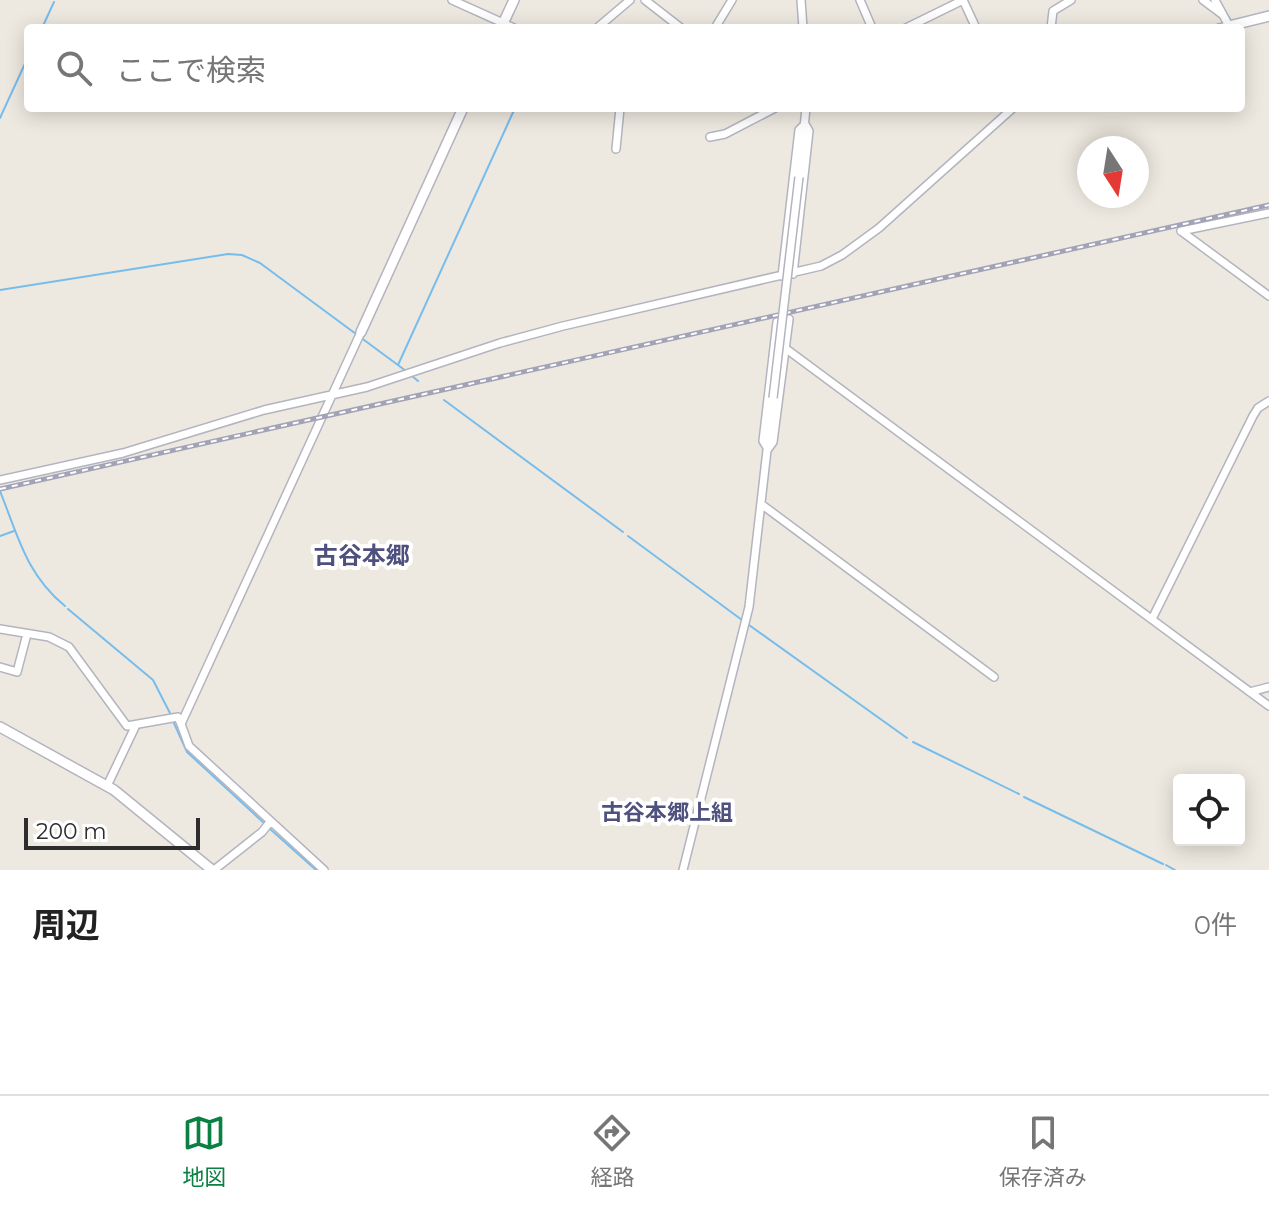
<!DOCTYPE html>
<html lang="ja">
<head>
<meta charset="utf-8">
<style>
	:root { --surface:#fff; --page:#f2f2f2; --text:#222; --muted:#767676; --line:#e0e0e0; --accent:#0b8043 }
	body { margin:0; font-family:Montserrat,"Noto Sans JP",sans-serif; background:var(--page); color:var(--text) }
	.controls { position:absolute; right:24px; bottom:24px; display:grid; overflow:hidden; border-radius:8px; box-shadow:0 4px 20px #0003 }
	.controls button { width:72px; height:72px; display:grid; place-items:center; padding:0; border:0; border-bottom:2px solid var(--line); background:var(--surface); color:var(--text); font:40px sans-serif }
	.compass { position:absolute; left:1077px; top:136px; width:72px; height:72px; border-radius:50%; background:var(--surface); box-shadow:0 4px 20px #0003; rotate:168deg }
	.scale { position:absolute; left:24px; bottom:20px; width:176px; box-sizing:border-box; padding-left:8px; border:4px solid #2d2d2d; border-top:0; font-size:22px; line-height:28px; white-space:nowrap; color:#2d2d2d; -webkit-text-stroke:6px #fff; paint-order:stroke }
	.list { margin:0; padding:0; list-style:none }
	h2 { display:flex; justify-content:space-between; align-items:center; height:104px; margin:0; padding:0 32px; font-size:34px }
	h2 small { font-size:26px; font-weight:400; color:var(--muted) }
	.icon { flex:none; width:44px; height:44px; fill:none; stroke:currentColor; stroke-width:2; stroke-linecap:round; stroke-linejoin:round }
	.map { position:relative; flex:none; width:1269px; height:870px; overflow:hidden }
	.search { position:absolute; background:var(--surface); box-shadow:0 4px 20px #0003; left:24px; right:24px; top:24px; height:88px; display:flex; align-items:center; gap:20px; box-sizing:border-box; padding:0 28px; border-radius:8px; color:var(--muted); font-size:30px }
	.sheet { height:224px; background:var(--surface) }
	nav { display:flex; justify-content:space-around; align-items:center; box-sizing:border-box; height:112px; border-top:2px solid var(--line); background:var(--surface); font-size:22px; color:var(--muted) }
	nav a { display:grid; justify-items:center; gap:4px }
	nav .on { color:var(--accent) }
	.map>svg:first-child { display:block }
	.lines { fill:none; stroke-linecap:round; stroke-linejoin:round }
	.stream { stroke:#77bdec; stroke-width:2 }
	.minor-casing { stroke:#b3b4c0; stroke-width:10 }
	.tertiary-casing { stroke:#b3b4c0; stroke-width:12 }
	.minor { stroke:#fff; stroke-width:7 }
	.tertiary { stroke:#fff; stroke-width:9 }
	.rail-casing { stroke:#a2a3b6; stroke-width:5 }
	.rail { stroke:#fff; stroke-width:2; stroke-dasharray:6; stroke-linecap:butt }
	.minor-bridge-casing { stroke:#b3b4c0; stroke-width:10; stroke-linecap:butt }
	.minor-bridge { stroke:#fff; stroke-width:7 }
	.labels { text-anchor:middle; stroke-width:8; stroke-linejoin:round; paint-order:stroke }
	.neighbourhood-label { font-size:22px; font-weight:bold; fill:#4e507d; stroke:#fff }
	.quarter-label { font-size:24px; font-weight:bold; fill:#4e507d; stroke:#fff }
</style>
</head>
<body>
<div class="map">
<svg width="1269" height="870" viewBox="0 0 1269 870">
	<rect width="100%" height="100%" fill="#eee9e0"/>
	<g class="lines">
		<!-- stream -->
		<path class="stream" d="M1220 3 1230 19
			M42 28 54 2
			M0 118 28 57
			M0 290 228 254 242 255 260 263 406 371
			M398 365 515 108
			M412 376 418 381
			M444 400 623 532
			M0 491C18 536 26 574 65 606
			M0 536 14 531
			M628 536 742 620
			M68 609 153 680 172 717
			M749 625 907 738
			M173 721 187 752 265 824
			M913 742 1019 794
			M1024 797 1163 864
			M269 828 316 870
			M1166 865 1175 870"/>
		<!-- minor casing -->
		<g class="minor-casing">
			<path id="minor" d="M452 0 514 28
				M645 0 681 28
				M801 0 803 28
				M860 0 872 28
				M963 0 976 28
				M1203 0 1223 15
				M1215 0 1229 26 1219 28
				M597 28 630 0
				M715 28 732 0
				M906 28 963 0
				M1051 28 1053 11 1071 0
				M710 137 725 134 775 108
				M616 149 620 108
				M799 177 806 108
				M1181 231 1269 296
				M1181 231 1269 213
				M793 274 809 131 805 124
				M782 276 799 130 805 124
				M777 322 763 441 768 449 773 442 789 319
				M785 348 1269 706
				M0 480 123 453 264 410 367 387 500 343 563 326 821 266 842 255 879 228 1013 108
				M761 504 994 677
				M1152 619 1253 416 1258 408 1269 401
				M0 629 49 637 69 647 127 726 178 717 181 724
				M0 667 17 672 27 634
				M1250 692 1269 687
				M107 786 135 727
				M214 870 262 832 270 822
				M324 870 189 746 181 724 361 332
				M683 870 749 607 773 398"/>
		</g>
		<!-- tertiary casing -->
		<g class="tertiary-casing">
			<path id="tertiary" d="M1229 26 1269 16
				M501 28 514 0
				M361 332 463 108
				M0 727 114 790 212 870"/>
		</g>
		<!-- minor -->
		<use href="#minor" class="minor"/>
		<!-- tertiary -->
		<use href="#tertiary" class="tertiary"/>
		<!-- rail casing -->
		<g class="rail-casing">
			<path id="rail" d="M0 489 1269 205"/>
		</g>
		<!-- rail -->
		<use href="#rail" class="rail"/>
		<!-- minor-bridge casing -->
		<g class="minor-bridge-casing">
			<path id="minor-bridge" d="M773 398 799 177"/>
		</g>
		<!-- minor-bridge -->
		<use href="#minor-bridge" class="minor-bridge"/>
	</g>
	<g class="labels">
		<!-- neighbourhood labels -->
		<g class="neighbourhood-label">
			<text x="667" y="820">古谷本郷上組</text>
		</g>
		<!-- quarter labels -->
		<g class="quarter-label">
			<text x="362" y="564">古谷本郷</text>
		</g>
	</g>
</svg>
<div class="controls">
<button><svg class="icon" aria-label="locate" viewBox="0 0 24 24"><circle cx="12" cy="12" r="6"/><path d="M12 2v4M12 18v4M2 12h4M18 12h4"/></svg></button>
</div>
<svg class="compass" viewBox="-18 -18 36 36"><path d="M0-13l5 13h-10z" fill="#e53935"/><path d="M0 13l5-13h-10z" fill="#767676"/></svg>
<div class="scale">200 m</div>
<div class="search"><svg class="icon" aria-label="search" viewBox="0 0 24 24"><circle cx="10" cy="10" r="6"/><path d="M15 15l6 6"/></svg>ここで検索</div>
</div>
<section class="sheet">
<h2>周辺<small>0件</small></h2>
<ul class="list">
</ul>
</section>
<nav>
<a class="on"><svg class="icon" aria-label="map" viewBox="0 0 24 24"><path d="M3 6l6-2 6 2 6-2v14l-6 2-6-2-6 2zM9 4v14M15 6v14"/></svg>地図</a>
<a><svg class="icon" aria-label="directions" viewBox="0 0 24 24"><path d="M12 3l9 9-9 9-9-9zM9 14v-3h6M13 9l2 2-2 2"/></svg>経路</a>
<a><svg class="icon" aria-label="saved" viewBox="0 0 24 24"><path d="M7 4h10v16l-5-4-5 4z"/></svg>保存済み</a>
</nav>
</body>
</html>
